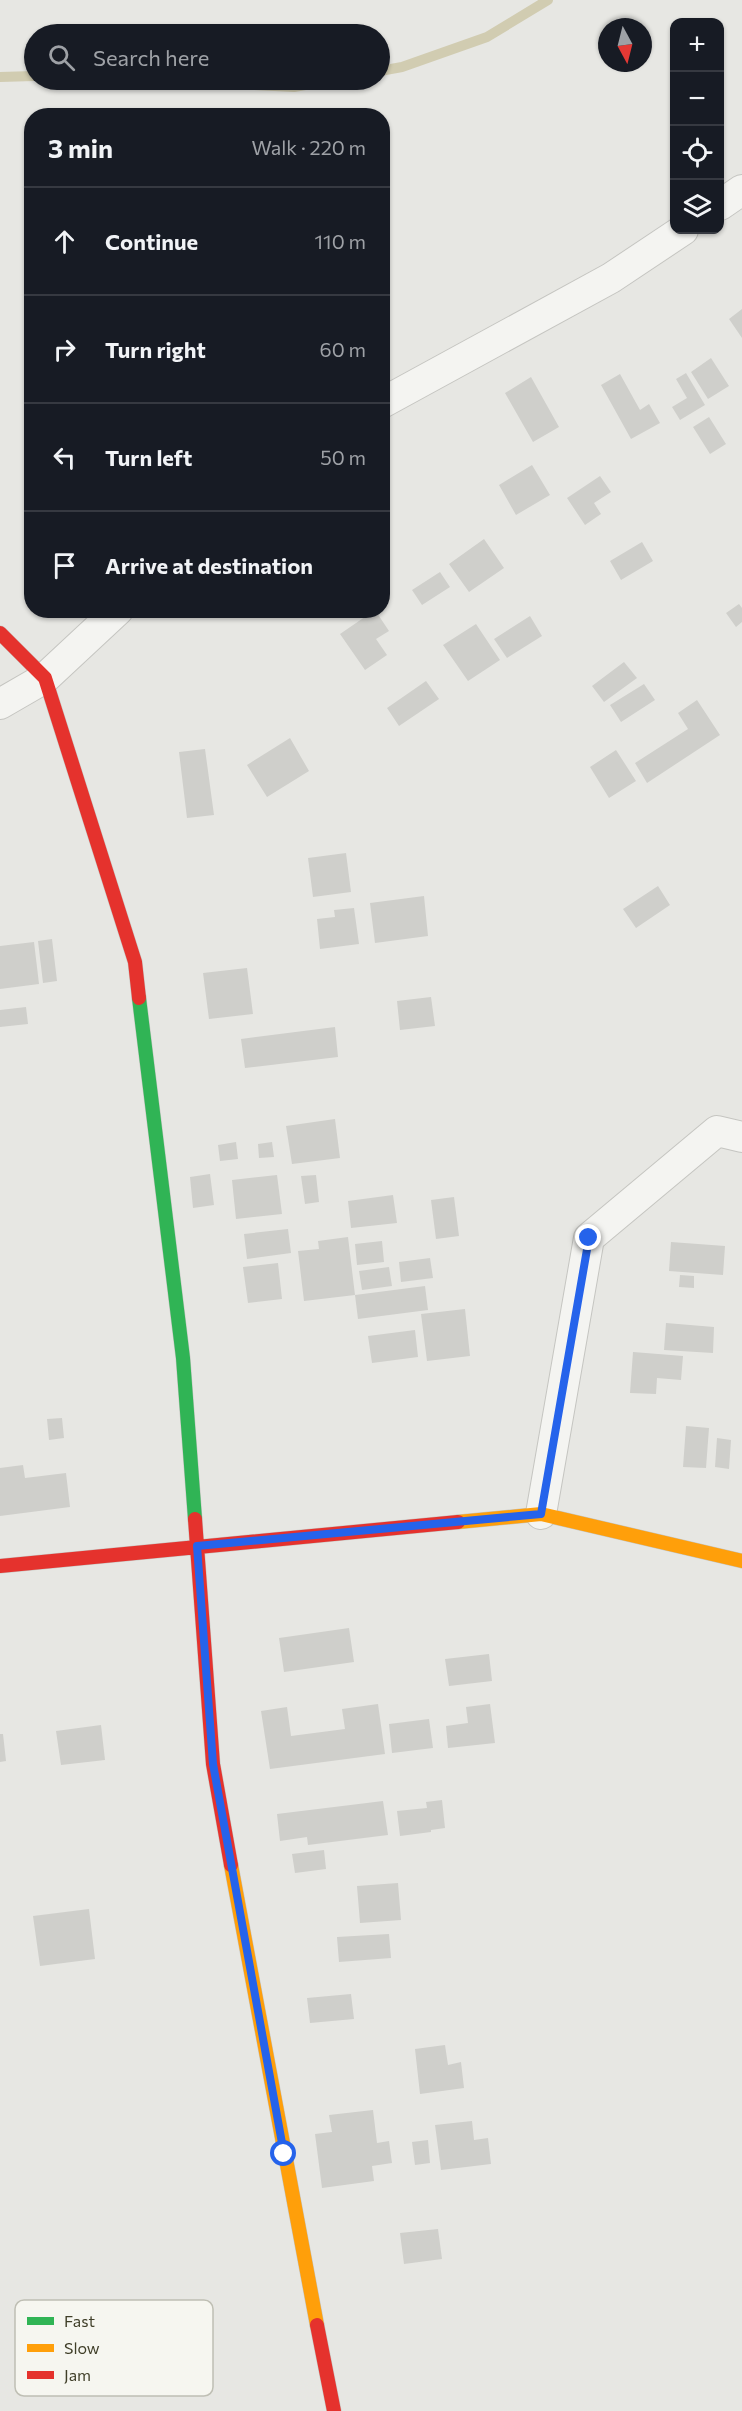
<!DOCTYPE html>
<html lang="en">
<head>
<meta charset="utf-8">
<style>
	:root { --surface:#171b24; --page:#20242c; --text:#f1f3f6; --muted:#9ea1a6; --line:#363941 }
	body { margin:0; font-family:Commissioner,sans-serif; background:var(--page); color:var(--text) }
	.controls { position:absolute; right:18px; top:18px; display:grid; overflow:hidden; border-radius:12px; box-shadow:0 2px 4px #0004 }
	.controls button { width:54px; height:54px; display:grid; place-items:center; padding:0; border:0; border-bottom:2px solid var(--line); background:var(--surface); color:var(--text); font:30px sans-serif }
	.compass { position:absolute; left:598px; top:18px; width:54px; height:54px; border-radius:50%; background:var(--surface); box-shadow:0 2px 4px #0004; rotate:173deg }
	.stop { position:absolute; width:18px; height:18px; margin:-14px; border:4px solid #2563eb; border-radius:50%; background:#fff }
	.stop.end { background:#2563eb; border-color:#fff; box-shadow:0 2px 6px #0008 }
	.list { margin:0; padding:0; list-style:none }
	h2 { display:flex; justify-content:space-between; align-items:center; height:78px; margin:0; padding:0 24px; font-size:26px }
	h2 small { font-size:20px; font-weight:400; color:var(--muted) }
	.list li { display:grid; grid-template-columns:39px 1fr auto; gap:18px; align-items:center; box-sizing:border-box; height:108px; padding:0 24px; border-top:2px solid var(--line) }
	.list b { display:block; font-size:22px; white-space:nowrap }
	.list em { font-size:20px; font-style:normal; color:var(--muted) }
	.icon { flex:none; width:33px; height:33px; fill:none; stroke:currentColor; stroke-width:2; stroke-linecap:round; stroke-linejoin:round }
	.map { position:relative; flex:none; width:742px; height:2411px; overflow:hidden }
	.search { position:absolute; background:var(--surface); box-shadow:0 2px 4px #0004; left:24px; top:24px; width:366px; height:66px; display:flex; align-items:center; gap:15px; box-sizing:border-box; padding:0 21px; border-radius:33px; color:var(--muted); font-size:22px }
	.panel { position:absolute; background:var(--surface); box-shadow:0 2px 4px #0004; left:24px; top:108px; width:366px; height:510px; border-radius:24px }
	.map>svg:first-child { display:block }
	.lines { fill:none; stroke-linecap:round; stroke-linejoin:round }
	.stream { stroke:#d1ccb1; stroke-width:10 }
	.building { fill:#cfcfcb }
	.street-casing { stroke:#c5c5c1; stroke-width:32 }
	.fast-casing { stroke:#c5c5c1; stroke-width:15 }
	.slow-casing { stroke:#c5c5c1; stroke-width:15 }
	.jam-casing { stroke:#c5c5c1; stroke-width:15 }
	.street { stroke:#f4f4f1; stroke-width:30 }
	.fast { stroke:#30b455; stroke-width:14 }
	.slow { stroke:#ff9f0a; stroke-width:14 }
	.jam { stroke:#e5322d; stroke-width:14 }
	.route { stroke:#2563eb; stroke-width:8 }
	.key { fill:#f6f6f0; stroke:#bfbfb4; stroke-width:1.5 }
	.key-label { font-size:16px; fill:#403f29 }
</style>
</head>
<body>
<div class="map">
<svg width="742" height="2411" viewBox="0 0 742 2411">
	<rect width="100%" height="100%" fill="#e7e7e3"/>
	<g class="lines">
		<!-- stream -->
		<path class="stream" d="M380 71 402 67 487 37 548 0
			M0 77 34 76
			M159 80 294 87 333 80"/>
	</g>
	<!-- building -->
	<path class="building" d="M742 309V338L729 319Z
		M711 358 729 386 708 399 691 372Z
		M686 373 705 405 680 420 672 407 687 398 676 379Z
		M620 374 640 410 649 404 660 423 631 439 601 385Z
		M531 377 559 427 533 442 505 393Z
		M709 417 726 444 710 454 693 427Z
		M532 465 550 495 516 515 499 485Z
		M600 476 611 492 594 503 601 514 585 525 567 498Z
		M484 539 504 568 469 592 449 564Z
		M642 542 653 561 621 580 610 561Z
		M440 572 450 587 422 605 412 590Z
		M739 604 742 608V622L736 627 726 613Z
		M375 610 389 631 376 639 387 655 365 670 340 634Z
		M530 616 542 636 507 658 494 639Z
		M476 624 500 660 468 681 443 645Z
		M624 662 637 678 604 702 592 686Z
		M426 681 439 699 399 726 387 708Z
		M644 684 655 700 621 722 610 705Z
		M697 700 720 735 647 783 635 763 688 729 678 713Z
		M290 738 309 771 267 797 247 765Z
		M205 749 214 815 187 818 179 752Z
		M616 750 636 781 609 798 590 767Z
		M346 853 351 892 313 897 308 858Z
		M658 886 670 905 636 928 623 909Z
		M424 896 428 936 375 943 370 903Z
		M354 908 359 944 320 949 317 919 335 917 334 910Z
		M52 939 57 981 43 983 38 941Z
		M34 942 39 984 0 989V946Z
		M247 968 253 1014 209 1019 203 973Z
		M431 997 435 1026 400 1030 397 1001Z
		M26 1007 28 1024 0 1027V1010Z
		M335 1027 338 1057 245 1068 241 1039Z
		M335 1119 340 1158 292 1164 286 1126Z
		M236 1142 238 1159 220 1161 218 1145Z
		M272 1142 274 1157 259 1158 258 1144Z
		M210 1174 214 1205 193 1208 190 1177Z
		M277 1175 282 1214 236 1219 232 1180Z
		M316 1175 319 1202 305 1204 301 1176Z
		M393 1195 397 1223 351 1228 348 1201Z
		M454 1197 459 1236 436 1239 431 1200Z
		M288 1229 291 1253 247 1259 244 1234Z
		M348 1237 355 1295 304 1301 298 1251 319 1249 318 1241Z
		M382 1241 384 1262 357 1265 355 1244Z
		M671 1242 725 1246 723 1275 669 1271Z
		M430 1258 433 1278 401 1282 399 1262Z
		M278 1263 282 1299 248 1303 243 1267Z
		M389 1267 392 1286 362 1290 359 1271Z
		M680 1275 694 1276V1288L679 1287Z
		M425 1286 428 1310 358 1319 355 1295Z
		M465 1309 470 1356 427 1361 421 1314Z
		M666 1323 714 1327 713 1353 664 1350Z
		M415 1330 418 1357 372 1363 368 1336Z
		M633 1352 683 1356 681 1380 657 1378 656 1394 630 1393Z
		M62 1418 64 1438 49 1440 47 1419Z
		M686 1426 709 1428 706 1468 683 1467Z
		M717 1438 731 1440 729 1469 715 1467Z
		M23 1465 25 1478 66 1473 70 1507 0 1516V1468Z
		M349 1628 354 1662 284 1672 279 1638Z
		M489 1654 492 1681 449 1686 445 1659Z
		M378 1704 385 1754 270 1769 261 1711 287 1707 291 1736 345 1729 342 1709Z
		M490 1704 495 1743 448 1748 446 1726 468 1723 466 1707Z
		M429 1719 433 1748 392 1753 389 1724Z
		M101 1725 105 1760 61 1765 56 1731Z
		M0 1734H3L6 1761 0 1762Z
		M442 1800 445 1828 431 1830V1832L400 1836 397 1811 427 1808 426 1802Z
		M383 1801 388 1835 308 1845 307 1837 280 1841 277 1814Z
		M324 1850 326 1869 295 1873 292 1854Z
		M398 1883 401 1920 360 1923 357 1886Z
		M89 1909 95 1959 40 1966 33 1916Z
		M389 1934 391 1958 339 1962 337 1937Z
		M351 1994 354 2019 310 2023 307 1998Z
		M445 2045 448 2065 461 2062 464 2088 420 2094 415 2049Z
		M373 2110 377 2143 389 2141 392 2163 372 2166 374 2181 322 2188 315 2134 332 2132 329 2115Z
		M472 2121 474 2140 488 2138 491 2164 441 2170 435 2125Z
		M428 2140 430 2163 415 2165 412 2142Z
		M438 2229 442 2259 404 2264 400 2233Z"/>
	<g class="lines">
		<!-- street casing -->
		<g class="street-casing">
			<path id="street" d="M720 205 742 190
				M382 403 611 278 683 230
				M0 704 45 678 118 610
				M541 1514 589 1238 717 1131 742 1137"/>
		</g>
		<!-- fast casing -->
		<g class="fast-casing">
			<path id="fast" d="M139 998 183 1358 195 1519"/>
		</g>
		<!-- slow casing -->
		<g class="slow-casing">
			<path id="slow" d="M458 1522 541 1514 742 1561
				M231 1865 317 2325"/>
		</g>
		<!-- jam casing -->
		<g class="jam-casing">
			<path id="jam" d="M0 633 45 678 135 962 139 998
				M195 1519 213 1764 231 1865
				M0 1566 458 1522
				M317 2325 334 2411"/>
		</g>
		<!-- street -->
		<use href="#street" class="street"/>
		<!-- fast -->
		<use href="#fast" class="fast"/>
		<!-- slow -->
		<use href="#slow" class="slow"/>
		<!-- jam -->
		<use href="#jam" class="jam"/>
	</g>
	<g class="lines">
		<!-- route -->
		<path class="route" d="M284 2154 213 1764 197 1546 541 1514 589 1238"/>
	</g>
	<!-- legend -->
	<rect x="15" y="2300" width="198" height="96" rx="9" class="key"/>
	<rect x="27" y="2317" width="27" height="8" fill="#30b455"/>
	<rect x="27" y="2344" width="27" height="8" fill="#ff9f0a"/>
	<rect x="27" y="2371" width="27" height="8" fill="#e5322d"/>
	<g class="key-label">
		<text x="64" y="2327">Fast</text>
		<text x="64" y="2354">Slow</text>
		<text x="64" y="2381">Jam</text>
	</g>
</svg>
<div class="controls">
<button>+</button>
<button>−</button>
<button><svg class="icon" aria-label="locate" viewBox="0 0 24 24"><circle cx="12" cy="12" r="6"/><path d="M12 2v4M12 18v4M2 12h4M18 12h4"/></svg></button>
<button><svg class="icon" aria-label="layers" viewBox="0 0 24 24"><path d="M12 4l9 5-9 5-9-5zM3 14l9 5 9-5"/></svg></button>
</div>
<svg class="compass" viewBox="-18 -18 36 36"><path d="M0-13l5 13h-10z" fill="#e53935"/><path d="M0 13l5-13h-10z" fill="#9ea1a6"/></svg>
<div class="stop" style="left:284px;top:2154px"></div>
<div class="stop end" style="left:589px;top:1238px"></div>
<div class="search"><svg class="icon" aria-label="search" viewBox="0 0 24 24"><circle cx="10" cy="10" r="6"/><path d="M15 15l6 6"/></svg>Search here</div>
<section class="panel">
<h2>3 min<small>Walk · 220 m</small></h2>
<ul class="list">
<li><svg class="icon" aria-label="ahead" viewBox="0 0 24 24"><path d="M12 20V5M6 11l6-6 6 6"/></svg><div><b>Continue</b></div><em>110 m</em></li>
<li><svg class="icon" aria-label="right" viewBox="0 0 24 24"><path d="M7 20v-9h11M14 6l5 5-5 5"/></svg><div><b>Turn right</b></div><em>60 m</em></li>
<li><svg class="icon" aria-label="left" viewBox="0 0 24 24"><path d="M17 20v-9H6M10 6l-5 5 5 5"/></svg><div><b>Turn left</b></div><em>50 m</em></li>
<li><svg class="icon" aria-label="arrive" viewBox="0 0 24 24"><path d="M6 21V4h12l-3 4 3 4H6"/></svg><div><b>Arrive at destination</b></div></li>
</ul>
</section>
</div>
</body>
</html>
